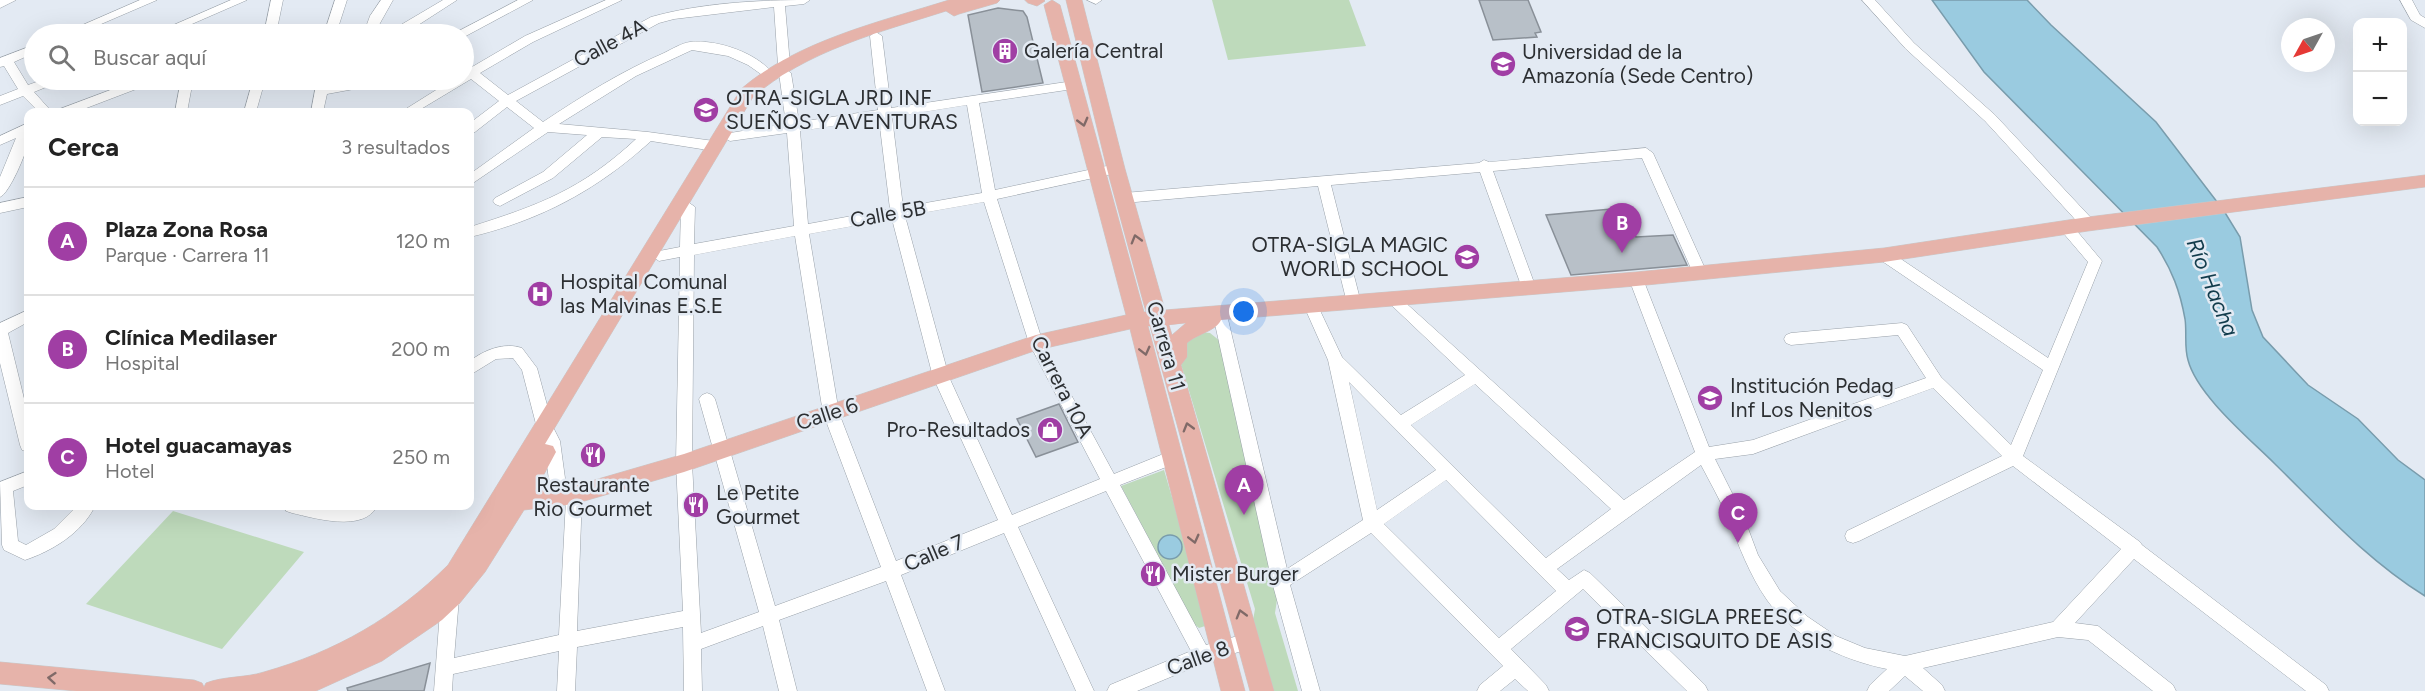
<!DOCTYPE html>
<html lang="es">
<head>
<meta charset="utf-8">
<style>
	:root { --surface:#fff; --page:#f2f2f2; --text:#222; --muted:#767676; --line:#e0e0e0; --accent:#a03ea4 }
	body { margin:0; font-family:Figtree,sans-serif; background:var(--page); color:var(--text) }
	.controls { position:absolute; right:18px; top:18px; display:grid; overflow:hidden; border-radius:12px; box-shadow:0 6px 24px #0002 }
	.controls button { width:54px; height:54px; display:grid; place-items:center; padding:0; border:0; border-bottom:2px solid var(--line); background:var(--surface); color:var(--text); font:30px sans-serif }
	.compass { position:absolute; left:2281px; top:18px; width:54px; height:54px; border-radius:50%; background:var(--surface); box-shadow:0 6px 24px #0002; rotate:230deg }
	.you { position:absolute; left:1244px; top:312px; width:21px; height:21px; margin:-15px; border:4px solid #fff; border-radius:50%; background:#1a73e8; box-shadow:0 0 0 9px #1a73e833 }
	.badge { display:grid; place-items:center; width:39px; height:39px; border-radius:50%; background:var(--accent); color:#fff; font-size:20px; font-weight:700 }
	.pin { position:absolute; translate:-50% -50px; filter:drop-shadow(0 2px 3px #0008) }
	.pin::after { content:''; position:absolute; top:32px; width:21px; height:18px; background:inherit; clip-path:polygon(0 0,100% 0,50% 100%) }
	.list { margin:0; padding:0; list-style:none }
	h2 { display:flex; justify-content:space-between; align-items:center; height:78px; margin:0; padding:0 24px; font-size:26px }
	h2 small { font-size:20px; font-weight:400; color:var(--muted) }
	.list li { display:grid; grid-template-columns:39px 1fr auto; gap:18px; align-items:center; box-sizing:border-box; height:108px; padding:0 24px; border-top:2px solid var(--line) }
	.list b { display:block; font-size:22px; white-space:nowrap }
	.list p { margin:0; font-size:20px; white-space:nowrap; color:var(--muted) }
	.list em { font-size:20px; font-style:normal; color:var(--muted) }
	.icon { flex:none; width:33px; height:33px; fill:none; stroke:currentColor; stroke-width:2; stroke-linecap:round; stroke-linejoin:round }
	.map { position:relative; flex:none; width:2425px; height:691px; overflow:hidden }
	.search { position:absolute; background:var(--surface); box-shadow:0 6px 24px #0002; left:24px; top:24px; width:450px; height:66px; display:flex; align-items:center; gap:15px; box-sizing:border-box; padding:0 21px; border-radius:33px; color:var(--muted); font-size:22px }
	.panel { position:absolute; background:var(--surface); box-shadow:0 6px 24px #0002; left:24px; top:108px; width:450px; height:402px; border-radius:12px }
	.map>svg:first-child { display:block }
	.green { fill:#bedabb }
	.water { fill:#9acbe0; stroke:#799cac; stroke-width:1.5 }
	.building { fill:#b8c0c8; stroke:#899098; stroke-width:1.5 }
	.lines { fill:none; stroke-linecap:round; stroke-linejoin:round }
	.minor-casing { stroke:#99a1a9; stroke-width:1 }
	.major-casing { stroke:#c8c9ca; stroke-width:1 }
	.minor { fill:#fff; fill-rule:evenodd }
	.major { fill:#e6b3aa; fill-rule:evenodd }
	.oneway { stroke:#806a68 }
	.labels { text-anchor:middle; stroke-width:5; stroke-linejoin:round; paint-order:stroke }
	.street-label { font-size:21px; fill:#2c2f32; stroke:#e3eaf3 }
	.poi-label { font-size:21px; fill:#2c2f32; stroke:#e3eaf3; text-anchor:start }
	.water-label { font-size:22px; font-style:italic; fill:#123c4c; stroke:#e3eaf3 }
</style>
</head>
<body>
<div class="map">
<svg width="2425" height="691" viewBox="0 0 2425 691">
	<rect width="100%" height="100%" fill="#e3eaf3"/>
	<!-- green -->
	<path class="green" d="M1212 0H1349L1366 46 1228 60Z
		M1200 332 1210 333 1220 341 1278 593 1275 613 1298 691H1272L1252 626 1255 609 1177 351Z
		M1164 470 1208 620V625L1199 628 1194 624 1121 486Z
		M173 511 304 552 222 649 86 604Z"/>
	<!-- water -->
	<path class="water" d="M1932 0H2027L2051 25 2156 122 2224 211 2240 237 2252 310 2263 337 2308 385 2358 419 2398 460 2425 480V596C2367 560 2323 511 2275 464 2249 438 2197 395 2188 360 2184 347 2187 332 2185 319 2180 291 2172 270 2157 247L1984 72Z
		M1158 547a12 12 0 1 1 24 0a12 12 0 1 1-24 0Z"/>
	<!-- building -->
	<path class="building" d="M1479 0H1528L1541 32 1535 33 1537 37 1493 40Z
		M998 8 1023 11 1027 17 1043 83 982 92 968 15Z
		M1622 208 1636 237 1673 235 1687 265 1571 275 1546 215Z
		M1059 404 1078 442 1036 457 1017 419Z
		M430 663 424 691H348L347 688Z"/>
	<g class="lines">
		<!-- minor casing -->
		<g class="minor-casing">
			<path id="minor" d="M0 0H16L0 8Z
				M140 0H157L78 34H62Z
				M231 0H247L169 34H153Z
				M271 0H283L276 34H264Z
				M335 0H347L336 34H324Z
				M381 0H393L379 25 399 26 443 0H457L412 29 418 31 420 34 388 33 338 34 340 31 366 27 370 16Z
				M518 0H533L464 37V34H453Z
				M606 0H622L533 42 480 73 508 95 651 17C701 3 758 0 810 0L804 4 785 6 790 65 788 68H780L778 65 774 7 674 19 659 23 516 101 543 122C582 96 622 71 664 53 672 49 682 43 690 42 717 39 758 53 774 75L768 79 748 65 728 56 692 50 636 76 559 124 648 132 714 141 721 146 719 149 714 151 651 141C597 190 541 220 470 237V227C539 205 581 190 636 139L602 137 553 178 500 206 495 204 493 201 495 198 543 172 587 135 548 132 470 185V174L534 128 507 107 475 132 470 133V123L499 101 471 79 416 112H401L452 80H464V63L472 67 525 36Z
				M1087 0H1102L1096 4Z
				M1862 0H1875L1914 43 1995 115 2093 220 2095 224 2093 228H2083L1985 121 1906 49Z
				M2400 0H2412L2420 15 2425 18V28L2411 20Z
				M876 32 882 36 891 108 1073 81 1079 85 1073 89 979 103 995 190 1116 164 1123 169 1121 172 997 199 1043 343 1114 474 1173 450 1179 452 1181 457 1179 462 1120 485 1206 645 1248 633 1254 635 1257 641 1254 647 1204 663 1137 691H1107L1110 685 1191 651 1106 491 1018 527 1094 691H1076L1004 533 901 575 945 691H927L886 581 779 620 797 691H779L763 626 701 649 702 691H684L683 627 577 647 575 691H557L559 651 453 674 452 691H434L441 598 444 593 450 590 456 593 459 598 454 658 559 635 566 499 559 503 553 501 551 496 544 441 537 428 522 370 513 358 496 359 470 375V361C484 350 504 342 522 348L537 368 553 427 560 441 567 493 574 488 580 490 582 495 577 631 683 611 676 463 680 257 659 261 652 256 654 252 680 247 681 207 688 202 695 207 694 244 794 226 787 133 730 141 723 137 730 133 786 124 779 73 785 69 791 73 799 122 878 110 870 36ZM967 105 982 193 903 207 892 117ZM879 119 890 209 808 224 800 131ZM984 202 1029 343 1100 479 1012 515 949 377 905 216ZM892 219 933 377 998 520 896 561 839 413 809 234ZM795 236 823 413 881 567 775 606 715 399 712 395 707 393 702 395 699 399 759 612 701 633 692 463 694 255Z
				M34 45V53L14 62 28 85 42 80H58L56 83 34 92 52 112H39L23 96 0 105V96L18 89 4 66 0 67V58Z
				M137 80H154L152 83 76 112H59L60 109Z
				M181 80H193L187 112H175Z
				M253 80H265L256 112H244Z
				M317 80H329L328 86 361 80H378L365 87 327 94 323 112H311Z
				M28 123C29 128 29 136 28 142 27 152 9 194 0 197V177L16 138 0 145V136Z
				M1646 148 1653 153 1707 273 1705 277H1695L1693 273 1642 158 1493 171 1536 288 1529 293 1522 288 1480 172 1331 185 1361 303 1359 307H1349L1347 303 1318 186 1124 203 1117 198 1124 193 1479 163 1484 160 1489 162Z
				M28 197V207L0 213V203Z
				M2066 223 2071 224 2102 261 2023 456 2140 542 2142 545 2326 685 2329 691H2306L2134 559 2075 623 2098 626 2173 685 2176 691H2153L2088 640 2058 637 1923 668 1942 685 1945 691H1923L1905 676 1889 691H1867L1870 685 1887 669C1843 660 1794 638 1767 600 1749 574 1739 546 1728 518 1720 500 1710 482 1701 465L1557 569 1569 580 1584 570 1590 573 1705 685 1708 691H1687L1583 589 1511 649 1546 685 1549 691H1528L1515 679 1500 691H1477L1480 685 1503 666 1371 533 1290 585 1320 691H1302L1272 582 1213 315 1215 311H1225L1227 315 1287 569 1363 520 1328 360 1304 306 1306 302H1316L1342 357 1401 415 1465 375 1386 300 1388 296H1398L1624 500 1695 452 1629 279 1631 275H1641L1643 279 1709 447 1753 440 1926 378 1898 335 1791 345 1786 343 1784 339 1786 335 1791 333 1902 323 1907 325 1941 377 2011 445 2043 370 1879 259 1877 255 1879 251H1889L2048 358 2088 262 2059 228ZM1349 382 1436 470 1377 510ZM1475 384 1611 509 1546 558 1411 425ZM1933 388 2002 456 1847 531 1845 536 1847 541 1853 543 1859 541 2013 466 2121 549 2053 622 1905 656 1865 648 1836 636 1808 617 1780 591 1758 555 1743 515 1715 459 1753 454ZM1446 480 1556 591 1499 638 1384 524Z
				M28 310V322L8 333 28 415V452L22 450 20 445 0 363V323Z
				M28 471V485L13 491 18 541 26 545 54 529 77 506H95C82 533 52 551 25 560L4 550 2 545 0 482Z
				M284 506H320L341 508 377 506C364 533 314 518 292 513L286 511Z"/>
		</g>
		<!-- major casing -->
		<g class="major-casing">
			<path id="major" d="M949 0H1000L997 3 959 14 954 16 946 11C880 32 806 51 753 97L545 444 553 446 556 452 535 491 574 486 684 454 1036 335 1126 315 1044 5 1052 0 1060 5 1144 312H1146L1107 169 1066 0H1082L1125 169 1165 310 1636 272 1884 248 2088 217 2425 175V187L2088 231 1884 262 1636 286 1221 320C1216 331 1197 334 1187 343V357L1181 365 1274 691H1250L1150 326H1148L1245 691H1221L1130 329 1037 350 684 472 574 504 524 510 485 572 459 604 442 620 382 661 316 691H76L0 684V662L194 680 202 683 204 687 206 683C224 676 245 678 264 672 335 652 396 617 448 565L741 89C797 41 879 22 949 0ZM1186 323 1172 335 1169 325Z
				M1025 0H1044L1045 1 1037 6 1028 3Z"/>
		</g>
		<!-- minor -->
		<use href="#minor" class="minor"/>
		<!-- major -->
		<use href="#major" class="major"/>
	</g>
	<!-- one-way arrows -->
	<defs><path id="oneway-chevron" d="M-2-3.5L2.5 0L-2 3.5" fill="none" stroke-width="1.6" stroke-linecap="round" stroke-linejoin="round" transform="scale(1.5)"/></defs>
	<g class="oneway">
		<use href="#oneway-chevron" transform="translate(1083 122) rotate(75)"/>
		<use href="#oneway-chevron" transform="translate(1136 239) rotate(-106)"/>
		<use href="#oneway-chevron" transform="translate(1145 351) rotate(76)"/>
		<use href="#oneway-chevron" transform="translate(1188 427) rotate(-106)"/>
		<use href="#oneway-chevron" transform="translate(1194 539) rotate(76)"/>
		<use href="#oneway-chevron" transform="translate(1241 614) rotate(-106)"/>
		<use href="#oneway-chevron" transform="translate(52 678) rotate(-175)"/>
	</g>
	<!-- icons -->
	<defs>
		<g id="building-disc" transform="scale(1.35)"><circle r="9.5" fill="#a03ea4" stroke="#e3eaf3"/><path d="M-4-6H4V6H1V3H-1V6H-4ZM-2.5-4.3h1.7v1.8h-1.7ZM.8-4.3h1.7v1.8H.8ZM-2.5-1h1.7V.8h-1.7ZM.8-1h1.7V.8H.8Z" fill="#fff"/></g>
		<g id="university-disc" transform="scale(1.35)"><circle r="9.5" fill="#a03ea4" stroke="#e3eaf3"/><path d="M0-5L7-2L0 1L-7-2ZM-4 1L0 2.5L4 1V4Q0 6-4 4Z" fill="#fff"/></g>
		<g id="school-disc" transform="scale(1.35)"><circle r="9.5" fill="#a03ea4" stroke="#e3eaf3"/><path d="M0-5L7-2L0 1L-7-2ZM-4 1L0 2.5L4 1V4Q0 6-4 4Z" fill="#fff"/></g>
		<g id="hospital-disc" transform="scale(1.35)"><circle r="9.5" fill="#a03ea4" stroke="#e3eaf3"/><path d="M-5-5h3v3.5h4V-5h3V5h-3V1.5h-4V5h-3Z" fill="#fff"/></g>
		<g id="shop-disc" transform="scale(1.35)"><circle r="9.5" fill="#a03ea4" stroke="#e3eaf3"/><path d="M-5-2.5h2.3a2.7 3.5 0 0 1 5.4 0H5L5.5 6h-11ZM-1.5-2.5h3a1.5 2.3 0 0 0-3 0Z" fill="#fff"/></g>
		<g id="restaurant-disc" transform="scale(1.35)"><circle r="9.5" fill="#a03ea4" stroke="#e3eaf3"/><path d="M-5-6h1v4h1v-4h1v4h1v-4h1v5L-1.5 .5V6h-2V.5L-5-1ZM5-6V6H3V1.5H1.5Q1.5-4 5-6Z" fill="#fff"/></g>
	</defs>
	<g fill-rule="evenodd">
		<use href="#building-disc" x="1005" y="51"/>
		<use href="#university-disc" x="1503" y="64"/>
		<use href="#school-disc" x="706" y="110"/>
		<use href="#school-disc" x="1467" y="257"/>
		<use href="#hospital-disc" x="540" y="294"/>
		<use href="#school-disc" x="1710" y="398"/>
		<use href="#shop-disc" x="1050" y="430"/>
		<use href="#restaurant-disc" x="593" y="455"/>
		<use href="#restaurant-disc" x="696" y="505"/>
		<use href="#restaurant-disc" x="1153" y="574"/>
		<use href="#school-disc" x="1577" y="629"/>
	</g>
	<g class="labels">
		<!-- street labels -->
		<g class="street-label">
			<text transform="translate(610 43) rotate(-28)" y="7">Calle 4A</text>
			<text transform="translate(888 214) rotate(-10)" y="7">Calle 5B</text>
			<text transform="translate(1166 346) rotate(74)" y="7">Carrera 11</text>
			<text transform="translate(1062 387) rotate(63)" y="7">Carrera 10A</text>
			<text transform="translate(827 414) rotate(-18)" y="7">Calle 6</text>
			<text transform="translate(934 553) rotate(-23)" y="7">Calle 7</text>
			<text transform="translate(1198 658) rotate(-20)" y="7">Calle 8</text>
		</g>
		<!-- poi labels -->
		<g class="poi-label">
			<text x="1024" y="58">Galería Central</text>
			<text x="1522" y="59">Universidad de la<tspan x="1522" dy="24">Amazonía (Sede Centro)</tspan></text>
			<text x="726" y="105">OTRA-SIGLA JRD INF<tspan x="726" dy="24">SUEÑOS Y AVENTURAS</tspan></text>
			<text x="1448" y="252" text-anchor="end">OTRA-SIGLA MAGIC<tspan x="1448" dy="24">WORLD SCHOOL</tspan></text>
			<text x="560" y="289">Hospital Comunal<tspan x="560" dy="24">las Malvinas E.S.E</tspan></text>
			<text x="1730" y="393">Institución Pedag<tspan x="1730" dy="24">Inf Los Nenitos</tspan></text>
			<text x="1030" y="437" text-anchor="end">Pro-Resultados</text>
			<text x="593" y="492" text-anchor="middle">Restaurante<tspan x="593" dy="24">Rio Gourmet</tspan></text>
			<text x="716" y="500">Le Petite<tspan x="716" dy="24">Gourmet</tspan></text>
			<text x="1172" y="581">Mister Burger</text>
			<text x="1596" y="624">OTRA-SIGLA PREESC<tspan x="1596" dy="24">FRANCISQUITO DE ASIS</tspan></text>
		</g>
		<!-- water labels -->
		<g class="water-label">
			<text transform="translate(2213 287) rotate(68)" y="8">Río Hacha</text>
		</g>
	</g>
</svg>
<div class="controls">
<button>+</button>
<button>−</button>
</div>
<svg class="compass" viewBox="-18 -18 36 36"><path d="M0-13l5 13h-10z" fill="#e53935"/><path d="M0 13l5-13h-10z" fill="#767676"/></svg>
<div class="you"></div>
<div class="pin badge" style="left:1244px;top:515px">A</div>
<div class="pin badge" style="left:1622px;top:253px">B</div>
<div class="pin badge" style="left:1738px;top:543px">C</div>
<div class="search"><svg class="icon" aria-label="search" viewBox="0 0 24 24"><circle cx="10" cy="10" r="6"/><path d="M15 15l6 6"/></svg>Buscar aquí</div>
<section class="panel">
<h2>Cerca<small>3 resultados</small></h2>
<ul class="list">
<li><span class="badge">A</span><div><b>Plaza Zona Rosa</b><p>Parque · Carrera 11</p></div><em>120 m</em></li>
<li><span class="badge">B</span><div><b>Clínica Medilaser</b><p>Hospital</p></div><em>200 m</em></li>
<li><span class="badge">C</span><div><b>Hotel guacamayas</b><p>Hotel</p></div><em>250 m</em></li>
</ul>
</section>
</div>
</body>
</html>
